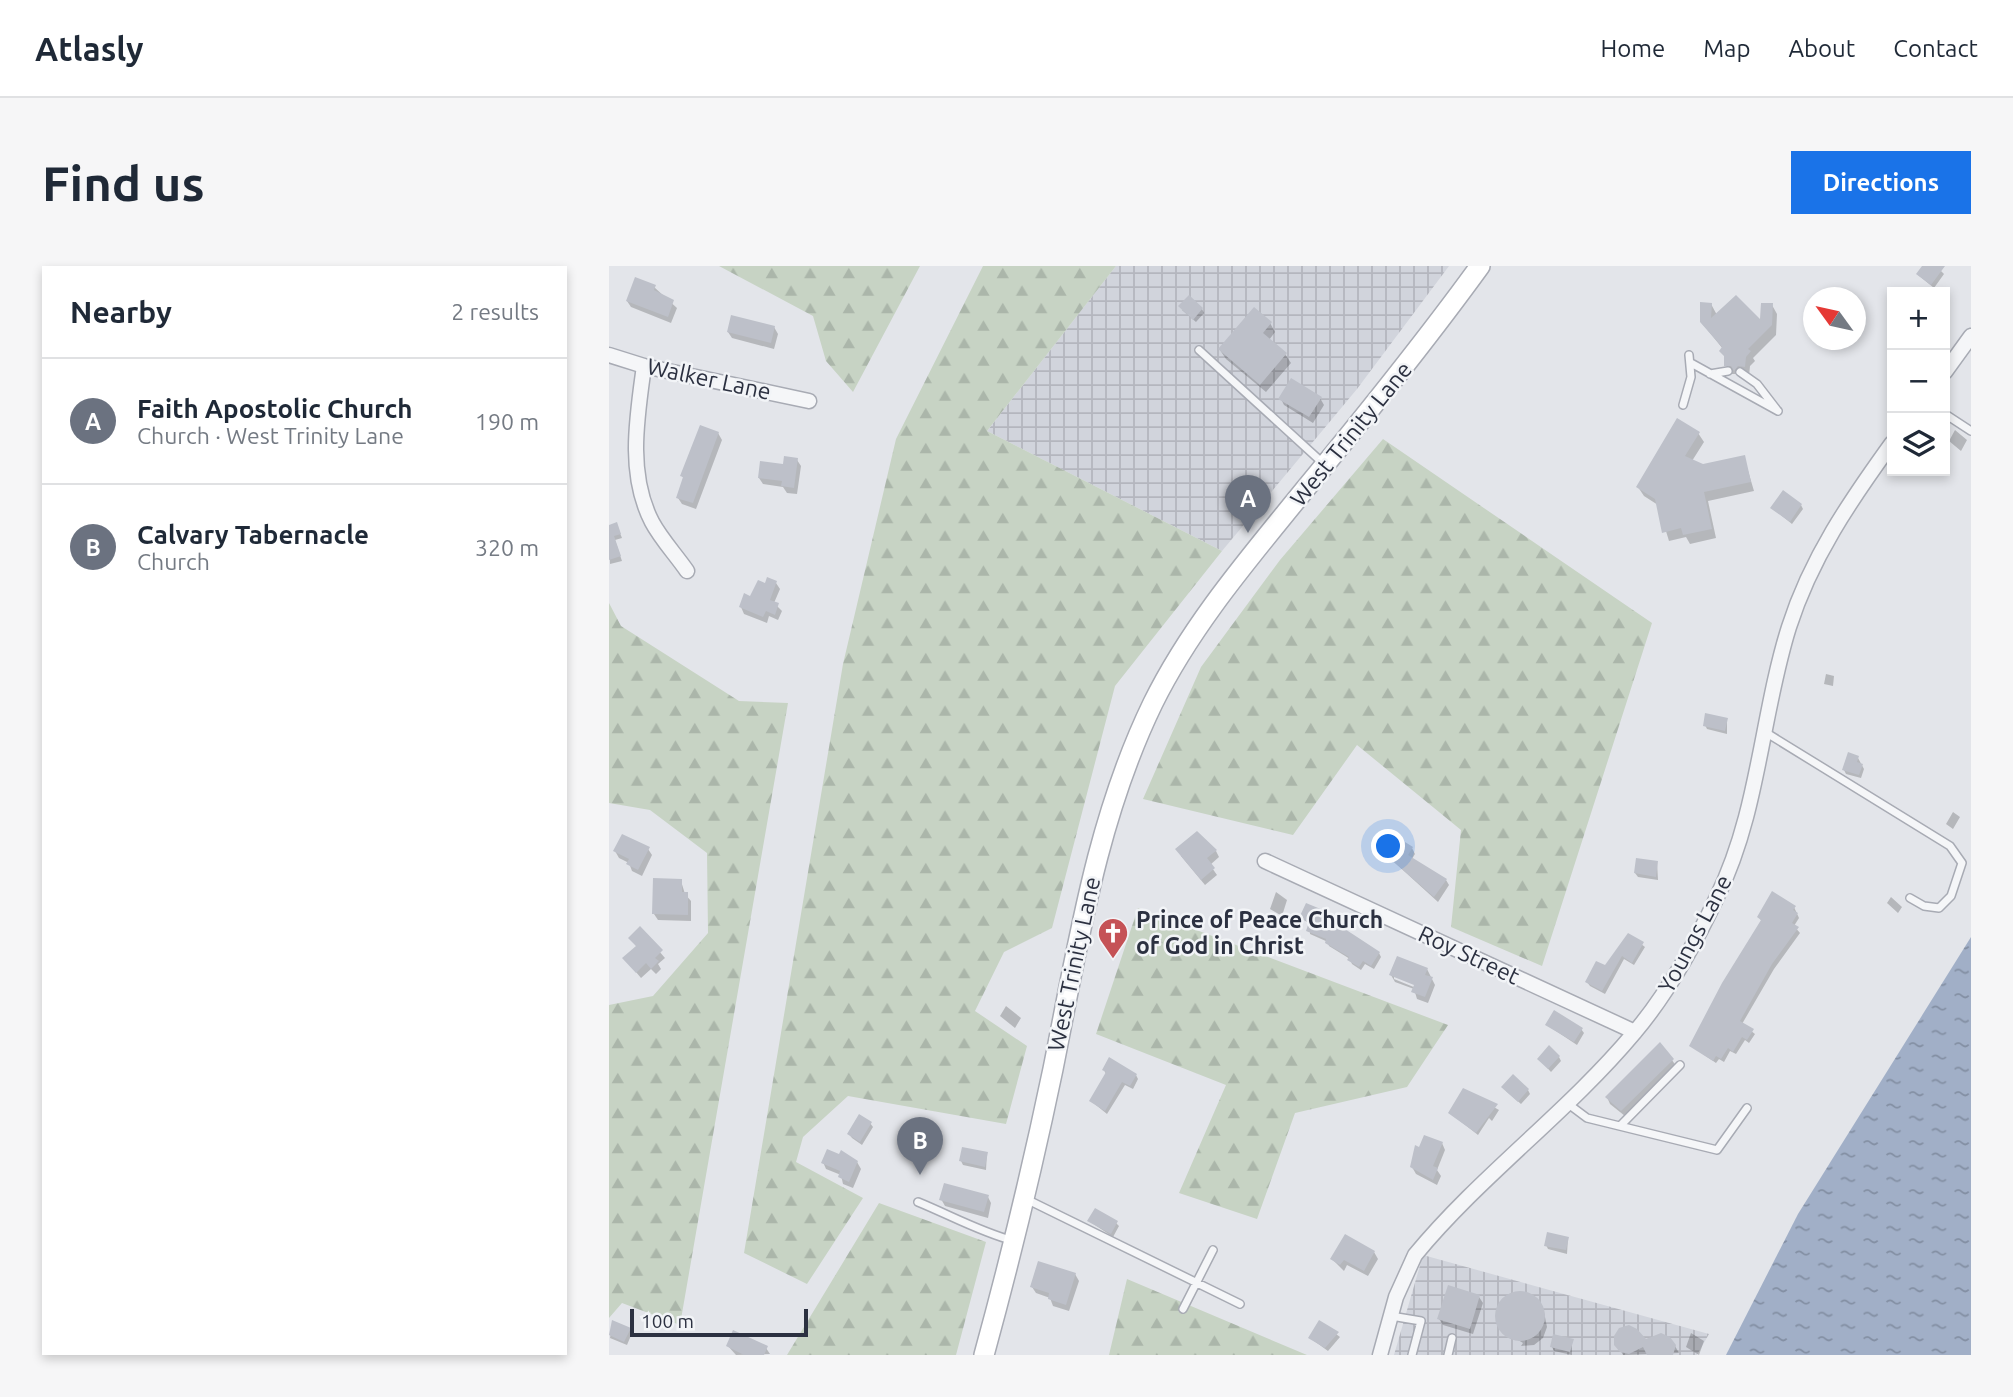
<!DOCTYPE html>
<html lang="en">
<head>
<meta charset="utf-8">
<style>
	:root { --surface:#fff; --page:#f6f6f7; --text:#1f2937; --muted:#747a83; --line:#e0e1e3; --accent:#1a73e8 }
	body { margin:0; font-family:Ubuntu,sans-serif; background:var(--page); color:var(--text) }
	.controls { position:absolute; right:21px; top:21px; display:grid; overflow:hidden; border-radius:0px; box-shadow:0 4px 10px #0003 }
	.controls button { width:63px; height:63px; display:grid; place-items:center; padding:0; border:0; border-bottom:2px solid var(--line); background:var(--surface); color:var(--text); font:35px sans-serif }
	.compass { position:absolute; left:1194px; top:21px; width:63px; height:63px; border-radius:50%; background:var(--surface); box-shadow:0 4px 10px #0003; rotate:303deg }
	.scale { position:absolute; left:21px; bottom:18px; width:178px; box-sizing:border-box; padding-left:7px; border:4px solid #2c3141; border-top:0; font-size:19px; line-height:24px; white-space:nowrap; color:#2c3141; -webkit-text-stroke:5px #f2f4f7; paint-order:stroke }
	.you { position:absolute; left:780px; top:581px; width:24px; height:24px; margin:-18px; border:5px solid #fff; border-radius:50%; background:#1a73e8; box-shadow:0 0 0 10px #1a73e833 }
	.badge { display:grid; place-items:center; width:46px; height:46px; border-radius:50%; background:var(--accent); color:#fff; font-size:23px; font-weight:700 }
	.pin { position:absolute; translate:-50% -58px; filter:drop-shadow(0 2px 4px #0008) }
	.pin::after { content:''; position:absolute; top:37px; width:24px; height:21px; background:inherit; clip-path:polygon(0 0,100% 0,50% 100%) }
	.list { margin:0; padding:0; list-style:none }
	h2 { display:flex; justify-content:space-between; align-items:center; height:91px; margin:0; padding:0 28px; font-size:30px }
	h2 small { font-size:23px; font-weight:400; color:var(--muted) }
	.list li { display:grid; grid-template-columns:46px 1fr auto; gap:21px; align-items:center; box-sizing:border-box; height:126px; padding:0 28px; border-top:2px solid var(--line) }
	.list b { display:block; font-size:26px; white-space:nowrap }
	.list p { margin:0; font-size:23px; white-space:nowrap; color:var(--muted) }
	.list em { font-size:23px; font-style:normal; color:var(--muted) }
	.icon { flex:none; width:38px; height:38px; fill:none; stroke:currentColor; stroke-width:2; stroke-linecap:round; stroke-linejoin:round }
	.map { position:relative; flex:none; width:1362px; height:1089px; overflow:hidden; border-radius:0px }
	header { display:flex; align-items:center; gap:42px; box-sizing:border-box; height:98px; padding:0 35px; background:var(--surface); border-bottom:2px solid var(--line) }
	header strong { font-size:33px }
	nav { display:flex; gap:38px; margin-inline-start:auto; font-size:24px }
	.intro { display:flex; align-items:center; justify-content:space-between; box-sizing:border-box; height:168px; padding:0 42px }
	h1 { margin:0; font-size:49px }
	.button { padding:18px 32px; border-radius:0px; background:var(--accent); color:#fff; font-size:24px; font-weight:700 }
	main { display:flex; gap:42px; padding:0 42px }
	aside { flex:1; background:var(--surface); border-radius:0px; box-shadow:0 4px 10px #0003 }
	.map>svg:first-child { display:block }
	.industrial { fill:url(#industrial-grid) }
	.forest { fill:url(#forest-firs) }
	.water { fill:url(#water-ripples) }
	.shadow { fill:#0003; fill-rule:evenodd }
	.building { fill:#bdc0c9 }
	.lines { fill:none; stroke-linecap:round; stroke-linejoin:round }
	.lane-casing { stroke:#a8abb4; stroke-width:10 }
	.street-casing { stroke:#a8abb4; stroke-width:17 }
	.secondary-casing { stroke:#a8abb4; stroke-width:22 }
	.lane { stroke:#f5f6f8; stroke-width:7 }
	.street { stroke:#f5f6f8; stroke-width:14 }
	.secondary { stroke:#fff; stroke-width:19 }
	.labels { text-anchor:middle; stroke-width:5; stroke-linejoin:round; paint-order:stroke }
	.street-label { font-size:23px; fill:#2c3141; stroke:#f2f4f7 }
	.poi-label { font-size:23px; font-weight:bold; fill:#2c3141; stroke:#f2f4f7; text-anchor:start }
</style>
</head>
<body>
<header>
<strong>Atlasly</strong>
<nav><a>Home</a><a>Map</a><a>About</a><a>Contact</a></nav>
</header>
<div class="intro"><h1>Find us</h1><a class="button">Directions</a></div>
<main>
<aside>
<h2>Nearby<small>2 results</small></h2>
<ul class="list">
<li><span class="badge" style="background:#6b7280">A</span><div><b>Faith Apostolic Church</b><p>Church · West Trinity Lane</p></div><em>190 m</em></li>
<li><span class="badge" style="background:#6b7280">B</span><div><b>Calvary Tabernacle</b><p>Church</p></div><em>320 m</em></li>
</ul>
</aside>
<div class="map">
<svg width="1362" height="1089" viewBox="0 0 1362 1089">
	<defs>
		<pattern id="industrial-grid" width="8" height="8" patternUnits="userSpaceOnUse" patternTransform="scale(1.75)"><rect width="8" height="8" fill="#d1d4dc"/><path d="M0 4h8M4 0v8" fill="none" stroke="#b4b6be"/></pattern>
		<pattern id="forest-firs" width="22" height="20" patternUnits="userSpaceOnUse" patternTransform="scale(1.75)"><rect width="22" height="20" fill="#c7d3c4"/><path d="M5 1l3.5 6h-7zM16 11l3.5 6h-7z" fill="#abb6aa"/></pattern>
		<pattern id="water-ripples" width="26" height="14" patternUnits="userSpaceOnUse" patternTransform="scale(1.75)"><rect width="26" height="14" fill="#a1afc7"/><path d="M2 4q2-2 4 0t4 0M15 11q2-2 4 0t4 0" fill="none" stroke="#838fa3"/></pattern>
	</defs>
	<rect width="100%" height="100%" fill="#e3e5ea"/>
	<!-- industrial -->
	<path class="industrial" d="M507 0H840L748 123 613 285 378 165Z
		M814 989 1100 1068 1088 1089H785Z"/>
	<!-- forest -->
	<path class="forest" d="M110 0H311L244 126 217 95 204 50Z
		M374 0H507L378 165 613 285 506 420 443 662 395 686 366 745 418 780 397 858 239 830 194 871 187 896 254 932 198 1018 135 987 234 398 287 173Z
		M774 173 1043 357 933 700 842 661 852 564 748 479 684 569 534 533 592 401 671 294Z
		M0 337 12 360 130 435 179 437 71 1059 13 1037 0 1052V739L44 730 99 667 98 587 41 544 0 537Z
		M529 642 839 759 798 821 686 847 648 953 570 927 617 819 487 768Z
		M270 937 377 976 347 1089H178Z
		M518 1013 698 1089H500Z"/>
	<!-- water -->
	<path class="water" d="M1362 671V1089H1117L1189 948Z"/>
	<!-- shadow -->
	<path class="shadow" d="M1315 0H1327L1335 8 1325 22 1309 9Z
		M45 21 68 42 62 57 22 41 18 35Z
		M1102 38 1108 49 1153 57 1163 39 1168 48 1167 69 1144 92 1146 95 1141 100 1140 110 1134 109 1131 112 1129 108H1122L1114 83 1092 56Z
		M1198 39 1204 40V53L1196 48Z
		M593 43 595 47 587 56 573 44Z
		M1246 50 1251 55 1249 64H1246Z
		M661 57 666 66 660 74 676 88 682 97 657 126 617 93 611 84Z
		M165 61 169 68 165 83 123 72 119 66Z
		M711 132 715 139 704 157 675 139 672 133Z
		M1346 164 1358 174 1352 185 1340 175Z
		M109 167 113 174 87 243 73 238 69 232 75 213 73 210Z
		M1089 167 1095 176 1083 195 1094 200 1135 191 1145 225 1099 235 1107 272 1081 278 1077 271 1060 275 1049 239 1035 230 1029 221Z
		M188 194 192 200 188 228 178 227 174 221 154 218 150 212Z
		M1192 239 1194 243 1183 258 1163 242Z
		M0 261 9 262 13 272 6 274 13 295 1 298Z
		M167 317 171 323 165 337 173 345 169 354 160 350 158 357 135 348 132 341 157 319Z
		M1217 408 1225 410 1224 420 1215 418Z
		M1118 454V468L1098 463 1096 459Z
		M1249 492 1255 503 1252 512 1237 508 1235 504Z
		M1344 546 1351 551 1344 563 1337 558Z
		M803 582 806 588 803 593 837 614 840 619 829 636 773 585Z
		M39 583 43 589 33 610 23 605 20 597 10 592 6 585Z
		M607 585 610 591 601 599 608 609 596 619 572 590Z
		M1048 596 1049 614 1029 611 1026 607Z
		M72 615 76 628 82 635V655L49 654 45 648Z
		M667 626 678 634 673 650 661 643Z
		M1282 631 1293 641 1289 647 1278 637Z
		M1185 641 1190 652 1185 660 1191 667 1165 703 1133 758 1146 768 1140 777 1136 774 1127 788 1121 785 1115 796 1110 793 1107 797 1082 780 1153 656 1150 651Z
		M713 646 715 652 770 687 772 691 765 703 756 698 752 704 743 698 741 693 720 680 719 676 701 668V658L692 652Z
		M31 663 56 692 49 698 52 703 47 708 42 703 32 712 16 693 28 681 21 672Z
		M1020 669 1036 681 1025 699 1015 693 996 728 981 720 978 716 997 702Z
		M818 703 826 719 819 737 808 733 805 723 786 716 782 709ZM785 709 814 721 812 724 785 713Z
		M397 740 412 752 406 762 391 750Z
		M938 759 972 763 975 767 968 779Z
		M950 791 952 795 942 806 930 793Z
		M1063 794 1067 800 1016 850 1001 838 998 831Z
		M495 804 527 809 529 813 524 823 516 819 498 848 482 835 497 808Z
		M855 824 890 844 883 855 880 852 869 869 841 847Z
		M919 824 921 828 912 838 897 825Z
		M261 857 264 861 253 879 243 872 240 868Z
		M833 877 836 884 828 904 832 910 828 919 807 908 803 901 811 883Z
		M378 887 377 904 354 899 352 895Z
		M214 896H248L252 903 244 922 234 918 232 909 217 903Z
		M379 931 382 937 379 952 336 940 332 933Z
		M480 955 507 957 510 960 504 971Z
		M959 972 958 988 939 983 937 979Z
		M765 986 769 993 759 1010 738 999 735 1005 723 993Z
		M466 1008 470 1015 460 1045 444 1040 441 1032 427 1027 423 1021Z
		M903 1028H919L935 1046 938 1061 934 1072 925 1079 912 1080 914 1077 894 1065 888 1045 896 1032Z
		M870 1031 874 1037 864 1068 834 1059 830 1053Z
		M4 1056 20 1063 23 1067 18 1079 1 1072Z
		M711 1056 731 1071 719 1085 701 1072Z
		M1082 1067 1095 1075 1090 1089 1077 1081Z
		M1006 1074 1066 1080 1070 1087 1014 1089Z
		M963 1075V1089L945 1085 943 1081Z
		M119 1080 157 1082 161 1088 127 1089Z"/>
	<!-- building -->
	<path class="building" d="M1313 0H1336L1322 19 1307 8Z
		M26 11 47 19 45 24 65 34 59 51 17 35Z
		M580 29 594 42 584 54 569 40Z
		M1127 29 1151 53 1152 37H1164L1163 59 1139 83 1142 85 1137 91 1136 101 1129 100 1125 105 1122 100H1115V90L1110 85 1113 81 1091 56V36L1103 37 1102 52Z
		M645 41 663 56 654 67 678 87 651 119 609 83Z
		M122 49 166 60 162 77 118 66Z
		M682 112 713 131 700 151 669 133Z
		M1068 152 1091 166 1076 190 1094 198 1136 189 1142 216 1095 226 1103 263 1074 269 1072 262 1053 267 1046 233 1027 221Z
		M91 159 110 166 84 237 67 232 74 211 71 210Z
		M175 190 189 192 185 222 172 220 173 215 149 212 151 195 174 198Z
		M1174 224 1193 238 1181 256 1161 242Z
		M8 256 12 268 5 270 12 290 0 294V259Z
		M158 311 168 315 161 334 170 337 166 349 157 345 154 351 130 341 135 327 141 330 149 314 156 317Z
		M1096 447 1119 452 1116 465 1094 460Z
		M1239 486 1250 490 1248 496 1254 498 1250 509 1233 504Z
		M588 565 608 584 598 592 606 602 592 614 566 583Z
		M13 568 41 581 29 604 17 598 20 593 4 585Z
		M778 573 792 582 796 576 804 581 799 589 838 613 825 631 771 584Z
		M1027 592 1049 595 1047 611 1025 607Z
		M44 612 73 613V626H79V649L43 648Z
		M1163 625 1187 640 1184 644 1189 647 1183 657 1190 661 1163 698 1131 755 1145 763 1138 774 1133 771 1124 786 1119 782 1112 793 1107 790 1104 795 1080 780 1113 717 1152 654 1148 651Z
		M697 637 714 644 713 648 771 686 762 700 754 695 750 701 738 694 740 691 716 677 717 673 697 665 700 656 690 652Z
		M31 660 54 684 46 692 50 695 42 703 37 697 27 707 13 692 27 680 19 672Z
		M1019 667 1035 676 1023 697 1013 690 993 725 976 716 987 695 996 699Z
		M788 690 819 702 816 709 824 711 816 731 802 726 805 719 780 709Z
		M945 744 974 762 965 776 936 759Z
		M1051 776 1065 793 1012 845 996 831Z
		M940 779 951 790 939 803 928 793Z
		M500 791 528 808 521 820 513 816 496 845 480 835 497 806 493 804Z
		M904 808 920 823 909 836 892 821Z
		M854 822 889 838 867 867 839 847Z
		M250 848 263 856 251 876 238 868Z
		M815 869 834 876 824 900 829 902 824 914 801 901 806 879 810 881Z
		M353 881 379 886 376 901 350 895Z
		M218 883 230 888 232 884 249 895 240 916 229 911 231 905 212 897Z
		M335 917 380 929 375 946 330 934Z
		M486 942 509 955 502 968 478 955Z
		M938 966 960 971 957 984 935 980Z
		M736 968 766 985 755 1005 735 994 731 999 721 993Z
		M429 995 467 1007 457 1039 439 1033 440 1027 421 1021Z
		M839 1019 871 1029 861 1063 828 1053Z
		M886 1050a25 25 0 1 1 50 0a25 25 0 1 1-50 0Z
		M3 1054 22 1062 15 1076 0 1069Z
		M710 1054 730 1066 716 1082 699 1072Z
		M1020 1059 1028 1063 1037 1073 1052 1067 1061 1071 1067 1079 1064 1089H1038L1034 1081 1020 1088 1011 1086 1005 1079V1070L1010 1062Z
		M124 1064 159 1080 155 1089H135L117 1080Z
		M944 1068 965 1073 961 1086 941 1081Z"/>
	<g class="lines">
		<!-- lane casing -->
		<g class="lane-casing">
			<path id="lane" d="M590 84 716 199
				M1082 97 1169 145
				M1131 106 1148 118 1168 144
				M1101 108 1119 105
				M1074 139 1082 111 1080 89
				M1336 148 1362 165
				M1156 466 1341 580 1353 597 1342 630 1330 642 1315 640 1301 632
				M958 837 978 852 1108 884 1138 842
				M1011 860 1071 799
				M417 933 631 1038
				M309 936C341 949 371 966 405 975
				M574 1043 604 984
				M782 1050 812 1055 803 1089
				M839 1089 843 1072"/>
		</g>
		<!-- street casing -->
		<g class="street-casing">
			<path id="street" d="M0 89 35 100 200 135
				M35 100C28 151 18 208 43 256 52 273 67 289 78 305
				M1336 106 1362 70
				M656 595 1026 766
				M771 1089 787 1031 806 989C871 910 959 846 1025 767 1059 727 1086 678 1108 631 1150 546 1152 450 1180 361 1202 292 1241 235 1283 177"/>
		</g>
		<!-- secondary casing -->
		<g class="secondary-casing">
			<path id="secondary" d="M375 1089C401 994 424 899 444 803 469 678 488 552 544 437 583 358 642 290 697 222 757 149 816 76 871 0"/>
		</g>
		<!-- lane -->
		<use href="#lane" class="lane"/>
		<!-- street -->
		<use href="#street" class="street"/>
		<!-- secondary -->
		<use href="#secondary" class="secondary"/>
	</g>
	<!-- icons -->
	<defs>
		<g id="church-pin" transform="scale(1.575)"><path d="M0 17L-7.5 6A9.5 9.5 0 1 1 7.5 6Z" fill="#c55256" stroke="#f2f4f7"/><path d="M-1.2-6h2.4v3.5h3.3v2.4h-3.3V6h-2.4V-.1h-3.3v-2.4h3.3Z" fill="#fff"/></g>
	</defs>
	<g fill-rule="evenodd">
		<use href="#church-pin" x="504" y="667"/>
	</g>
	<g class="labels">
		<!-- street labels -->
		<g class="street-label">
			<text transform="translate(100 113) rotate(12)" y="8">Walker Lane</text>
			<text transform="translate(742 168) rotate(-51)" y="8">West Trinity Lane</text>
			<text transform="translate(1086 668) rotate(-62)" y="8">Youngs Lane</text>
			<text transform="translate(860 689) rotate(25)" y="8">Roy Street</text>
			<text transform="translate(465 698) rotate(-78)" y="8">West Trinity Lane</text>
		</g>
		<!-- poi labels -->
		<g class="poi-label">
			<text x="527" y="662">Prince of Peace Church<tspan x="527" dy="26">of God in Christ</tspan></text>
		</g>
	</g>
</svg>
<div class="controls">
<button>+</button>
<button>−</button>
<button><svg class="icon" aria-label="layers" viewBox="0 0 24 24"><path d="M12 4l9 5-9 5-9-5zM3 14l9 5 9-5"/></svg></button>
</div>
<svg class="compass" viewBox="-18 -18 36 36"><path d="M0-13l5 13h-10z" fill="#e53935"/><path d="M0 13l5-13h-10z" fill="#747a83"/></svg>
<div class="scale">100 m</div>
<div class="you"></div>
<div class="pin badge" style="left:639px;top:267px;background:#6b7280">A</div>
<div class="pin badge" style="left:311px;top:909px;background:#6b7280">B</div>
</div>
</main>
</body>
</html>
